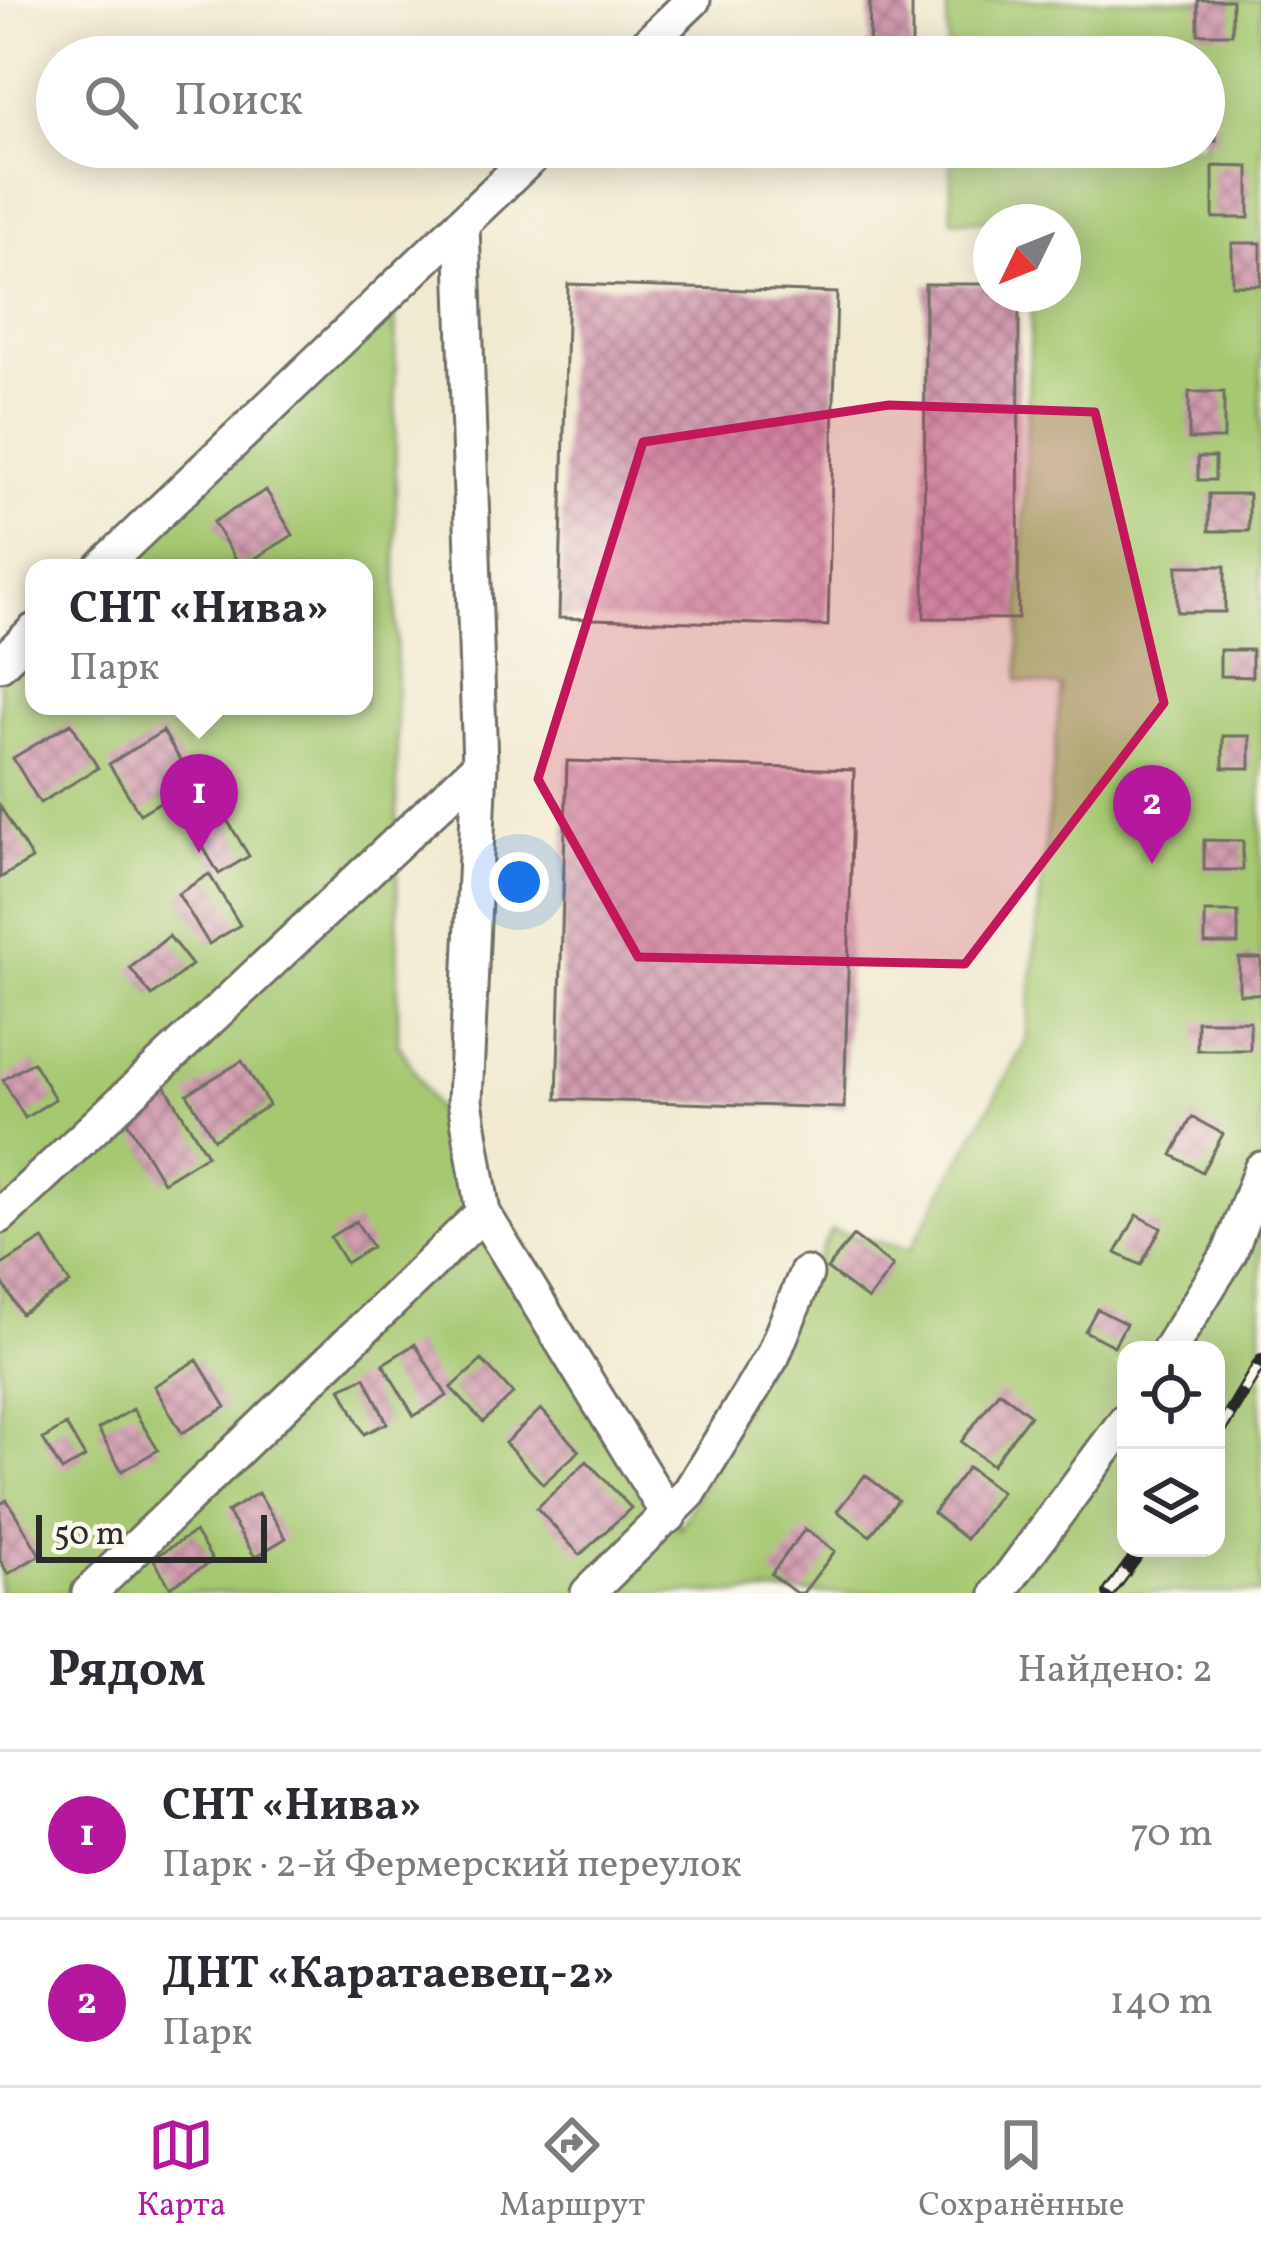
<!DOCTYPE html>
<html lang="ru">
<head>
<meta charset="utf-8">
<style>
	:root { --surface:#fff; --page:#f7f7f7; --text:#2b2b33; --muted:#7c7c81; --line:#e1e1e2; --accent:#b5179e }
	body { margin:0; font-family:Vollkorn,serif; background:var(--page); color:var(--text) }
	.controls { position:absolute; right:36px; bottom:36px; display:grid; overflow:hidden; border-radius:24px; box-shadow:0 6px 30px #0003 }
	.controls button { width:108px; height:108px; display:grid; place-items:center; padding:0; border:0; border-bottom:3px solid var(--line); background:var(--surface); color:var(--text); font:60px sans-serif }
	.compass { position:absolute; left:973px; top:204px; width:108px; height:108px; border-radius:50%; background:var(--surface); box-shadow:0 6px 30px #0003; rotate:227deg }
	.scale { position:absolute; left:36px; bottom:30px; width:231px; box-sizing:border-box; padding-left:12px; border:6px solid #2b2b2b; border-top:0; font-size:33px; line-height:42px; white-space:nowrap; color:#2b2b2b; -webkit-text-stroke:9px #fbf7ec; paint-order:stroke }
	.you { position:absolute; left:519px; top:882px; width:42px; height:42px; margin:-30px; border:9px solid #fff; border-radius:50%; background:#1a73e8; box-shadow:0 0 0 18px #1a73e833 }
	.badge { display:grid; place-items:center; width:78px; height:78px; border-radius:50%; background:var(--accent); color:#fff; font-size:39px; font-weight:700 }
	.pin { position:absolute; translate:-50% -99px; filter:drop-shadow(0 3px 6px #0008) }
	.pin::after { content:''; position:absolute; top:63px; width:42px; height:36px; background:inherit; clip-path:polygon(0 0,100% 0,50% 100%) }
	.popup { position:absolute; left:25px; top:559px; width:348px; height:156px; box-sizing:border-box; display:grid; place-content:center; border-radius:24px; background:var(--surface); filter:drop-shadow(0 3px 9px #0005); font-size:39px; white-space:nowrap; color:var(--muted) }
	.popup b { font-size:45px; color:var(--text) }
	.popup::after { content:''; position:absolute; left:50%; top:100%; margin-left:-24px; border:24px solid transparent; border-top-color:var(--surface) }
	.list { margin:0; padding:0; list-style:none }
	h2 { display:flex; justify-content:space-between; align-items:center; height:156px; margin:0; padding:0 48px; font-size:51px }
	h2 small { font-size:39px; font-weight:400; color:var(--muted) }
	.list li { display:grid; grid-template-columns:78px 1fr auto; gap:36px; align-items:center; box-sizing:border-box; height:168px; padding:0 48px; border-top:3px solid var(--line) }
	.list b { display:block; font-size:45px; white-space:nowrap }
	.list p { margin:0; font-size:39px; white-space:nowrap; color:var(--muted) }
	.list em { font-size:39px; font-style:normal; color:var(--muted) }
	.icon { flex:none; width:66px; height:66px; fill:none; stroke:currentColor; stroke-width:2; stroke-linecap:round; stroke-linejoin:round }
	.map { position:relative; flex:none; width:1261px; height:1593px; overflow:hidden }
	.search { position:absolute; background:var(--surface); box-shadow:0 6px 30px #0003; left:36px; right:36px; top:36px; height:132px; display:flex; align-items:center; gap:30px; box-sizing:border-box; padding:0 42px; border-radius:66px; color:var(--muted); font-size:45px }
	.sheet { height:492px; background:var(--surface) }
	nav { display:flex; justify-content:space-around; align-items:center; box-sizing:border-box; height:168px; border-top:3px solid var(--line); background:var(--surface); font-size:33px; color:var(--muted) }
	nav a { display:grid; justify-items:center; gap:6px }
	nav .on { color:var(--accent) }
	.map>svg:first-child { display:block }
	.green { fill:#a5c871; stroke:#687a4e; stroke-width:3; fill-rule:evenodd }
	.building { fill:url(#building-cross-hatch) }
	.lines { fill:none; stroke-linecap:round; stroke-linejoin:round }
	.minor-casing { stroke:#706e65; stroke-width:39 }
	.minor { stroke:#fff; stroke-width:33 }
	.rail-casing { stroke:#2b2b2b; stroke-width:14 }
	.rail { stroke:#fbf7ec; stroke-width:9; stroke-dasharray:27; stroke-linecap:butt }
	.marked { fill:#c2185b; fill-opacity:0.2; stroke:#c2185b; stroke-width:9; stroke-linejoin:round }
</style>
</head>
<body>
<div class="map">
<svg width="1261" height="1593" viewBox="0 0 1261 1593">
	<defs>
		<pattern id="building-cross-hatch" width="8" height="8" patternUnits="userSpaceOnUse" patternTransform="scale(3)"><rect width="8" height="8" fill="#d29bb0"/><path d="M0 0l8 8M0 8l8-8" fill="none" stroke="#ab7f8f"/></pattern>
	</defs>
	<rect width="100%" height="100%" fill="#fbf7ec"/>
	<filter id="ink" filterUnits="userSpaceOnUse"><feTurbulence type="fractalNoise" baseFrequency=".00833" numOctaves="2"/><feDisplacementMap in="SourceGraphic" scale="24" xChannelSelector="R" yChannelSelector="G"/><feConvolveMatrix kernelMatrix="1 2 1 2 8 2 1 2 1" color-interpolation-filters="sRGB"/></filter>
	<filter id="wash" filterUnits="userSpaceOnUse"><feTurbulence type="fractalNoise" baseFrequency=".004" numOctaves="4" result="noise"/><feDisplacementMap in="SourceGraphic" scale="48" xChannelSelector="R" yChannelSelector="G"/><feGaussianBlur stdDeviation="2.7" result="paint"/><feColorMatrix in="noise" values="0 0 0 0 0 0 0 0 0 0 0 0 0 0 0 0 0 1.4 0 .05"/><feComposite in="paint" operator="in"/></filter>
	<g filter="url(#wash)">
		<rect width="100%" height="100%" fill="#f1ead1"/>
		<!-- green -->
		<path class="green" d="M947 0H1261V1593H0V663L34 631V706H364V568H100L395 287 398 1043 680 1528 831 1230 910 1250 1026 1042 1061 687 1018 681 1032 294H1063V222L952 220 950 147H1204V57H948ZM1126 1350H1216V1548H1126Z"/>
		<g id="blocks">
			<!-- building -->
			<path class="building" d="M870 0H912V57H869Z
				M1198 0H1232V34H1198Z
				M1204 69H1216V141H1204Z
				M1213 166 1249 167V218H1213Z
				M1232 243H1261V285H1232Z
				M568 284 837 293 828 626 559 618Z
				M925 284H991V294H1019L1018 619 924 618Z
				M1189 392H1224V439H1189Z
				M1198 457H1215V480H1198Z
				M266 490 293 535 241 567 213 522Z
				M1209 494H1249V531H1209Z
				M1177 566H1225V612H1177Z
				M1220 650H1252V677L1220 676Z
				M71 723 98 768 40 803 13 758Z
				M163 731 193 782 140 814 109 764Z
				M1223 736H1250V768H1223Z
				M567 761 854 770 844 1108 557 1099Z
				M0 806 32 859 0 878Z
				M224 815 249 856 219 874 194 832Z
				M1204 840 1243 841V870H1204Z
				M209 874 240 925 209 944 178 894Z
				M1205 912H1238V944H1205Z
				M169 936 192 965 152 996 130 968Z
				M1239 958H1261V994H1239Z
				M1197 1021H1250V1050H1197Z
				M242 1061 269 1105 214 1139 187 1094Z
				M33 1062 55 1099 25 1118 3 1080Z
				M164 1084 207 1155 163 1182 120 1110Z
				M1192 1117 1223 1134 1202 1172 1172 1155Z
				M1137 1215 1161 1228 1141 1265 1116 1253Z
				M356 1221 372 1247 346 1263 330 1237Z
				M853 1236 893 1266 868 1300 827 1269Z
				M43 1239 70 1284 21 1314 0 1278V1266Z
				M1097 1309 1126 1324 1114 1346 1085 1331Z
				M415 1344 447 1396 414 1416 383 1364Z
				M197 1360 226 1407 182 1433 154 1386Z
				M482 1360 513 1394 483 1422 451 1388Z
				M365 1377 387 1423 364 1434 341 1388Z
				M999 1391 1030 1415 992 1465 961 1442Z
				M133 1409 158 1450 122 1471 98 1430Z
				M541 1409 579 1451 543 1484 505 1443Z
				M66 1425 85 1457 62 1471 43 1439Z
				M587 1461 631 1508 580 1555 537 1508Z
				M968 1467 1001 1492 966 1539 933 1513Z
				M865 1475 898 1500 870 1536 837 1511Z
				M258 1493 286 1538 255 1557 227 1512Z
				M7 1500 40 1555 8 1574 0 1560V1504Z
				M805 1529 835 1551 803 1593H796L771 1574Z
				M195 1532 213 1561 170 1587 153 1558Z"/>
		</g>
	</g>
	<g filter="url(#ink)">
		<use href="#blocks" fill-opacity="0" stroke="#706e65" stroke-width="3"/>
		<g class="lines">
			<!-- minor casing -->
			<g class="minor-casing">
				<path id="minor" d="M634 57 693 0
					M462 225 480 765 465 1101 483 1213 669 1516
					M101 568 542 147
					M0 664 34 631
					M0 1216 480 765
					M1169 1350 1230 1252 1261 1169
					M89 1593 483 1213
					M588 1593 689 1493 773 1355 806 1274
					M998 1593 1126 1420"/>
			</g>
			<!-- minor -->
			<use href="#minor" class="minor"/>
			<!-- rail casing -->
			<g class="rail-casing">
				<path id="rail" d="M1216 1437 1261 1361
					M1109 1593 1142 1548"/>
			</g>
			<!-- rail -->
			<use href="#rail" class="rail"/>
		</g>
	</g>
	<!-- marked area -->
	<path class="marked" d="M889 405 1095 412 1164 703 965 964 638 957 538 779 643 442Z"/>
</svg>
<div class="controls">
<button><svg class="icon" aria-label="locate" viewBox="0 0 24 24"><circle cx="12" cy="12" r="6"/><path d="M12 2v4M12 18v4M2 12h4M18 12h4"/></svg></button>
<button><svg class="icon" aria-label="layers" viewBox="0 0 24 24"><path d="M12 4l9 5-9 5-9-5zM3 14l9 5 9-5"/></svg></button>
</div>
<svg class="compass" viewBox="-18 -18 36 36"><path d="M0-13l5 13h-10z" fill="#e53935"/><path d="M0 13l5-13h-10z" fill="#7c7c81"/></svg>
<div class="scale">50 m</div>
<div class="you"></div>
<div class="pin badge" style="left:199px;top:853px">1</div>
<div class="popup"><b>СНТ «Нива»</b>Парк</div>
<div class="pin badge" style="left:1152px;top:864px">2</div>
<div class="search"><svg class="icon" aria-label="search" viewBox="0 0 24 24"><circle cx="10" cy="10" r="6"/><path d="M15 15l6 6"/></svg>Поиск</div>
</div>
<section class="sheet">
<h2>Рядом<small>Найдено: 2</small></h2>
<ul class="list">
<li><span class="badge">1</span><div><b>СНТ «Нива»</b><p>Парк · 2-й Фермерский переулок</p></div><em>70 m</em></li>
<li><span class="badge">2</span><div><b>ДНТ «Каратаевец-2»</b><p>Парк</p></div><em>140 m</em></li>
</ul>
</section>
<nav>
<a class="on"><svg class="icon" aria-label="map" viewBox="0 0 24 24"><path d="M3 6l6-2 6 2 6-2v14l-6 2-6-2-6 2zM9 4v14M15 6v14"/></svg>Карта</a>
<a><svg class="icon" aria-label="directions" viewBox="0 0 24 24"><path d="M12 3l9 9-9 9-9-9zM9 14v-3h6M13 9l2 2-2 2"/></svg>Маршрут</a>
<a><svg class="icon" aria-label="saved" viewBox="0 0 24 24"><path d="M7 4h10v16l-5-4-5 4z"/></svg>Сохранённые</a>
</nav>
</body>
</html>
